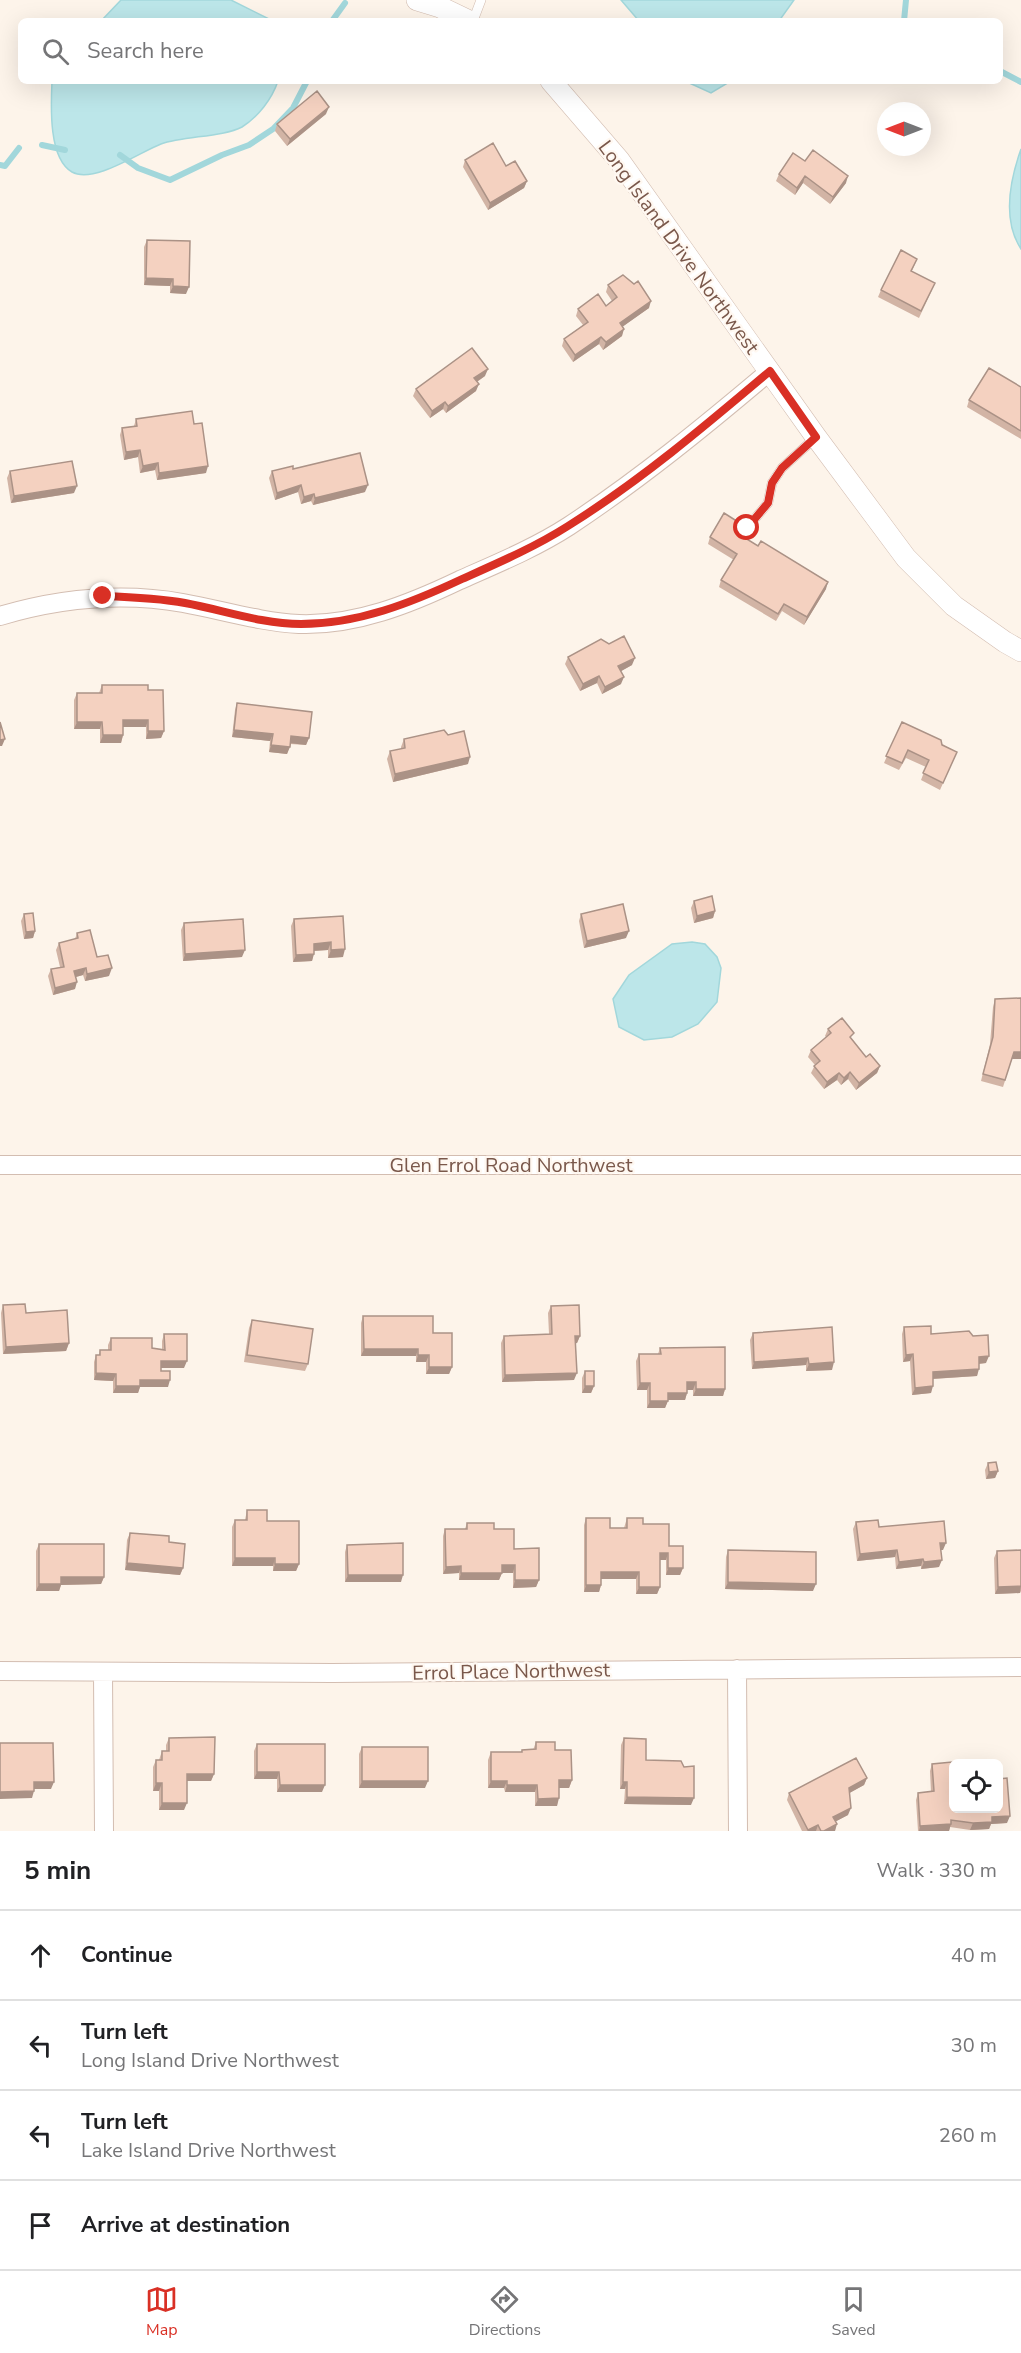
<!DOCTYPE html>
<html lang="en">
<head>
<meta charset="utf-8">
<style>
	:root { --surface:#fff; --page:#f2f2f2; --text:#202124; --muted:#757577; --line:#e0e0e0; --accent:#d93025 }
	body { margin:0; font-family:"Nunito Sans",sans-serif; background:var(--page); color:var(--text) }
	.controls { position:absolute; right:18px; bottom:18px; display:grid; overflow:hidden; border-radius:9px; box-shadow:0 6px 24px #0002 }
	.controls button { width:54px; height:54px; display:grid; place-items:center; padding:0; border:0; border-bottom:2px solid var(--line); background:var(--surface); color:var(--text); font:30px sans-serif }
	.compass { position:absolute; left:877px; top:102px; width:54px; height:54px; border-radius:50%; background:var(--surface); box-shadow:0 6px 24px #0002; rotate:270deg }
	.stop { position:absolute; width:18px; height:18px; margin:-14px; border:4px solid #d93025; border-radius:50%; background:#fff }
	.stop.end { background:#d93025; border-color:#fff; box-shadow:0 2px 6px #0008 }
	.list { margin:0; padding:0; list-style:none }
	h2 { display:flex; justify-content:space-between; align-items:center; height:78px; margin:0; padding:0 24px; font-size:26px }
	h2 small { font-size:20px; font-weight:400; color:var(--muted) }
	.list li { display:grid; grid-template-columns:39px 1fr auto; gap:18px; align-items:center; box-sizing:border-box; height:90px; padding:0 24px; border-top:2px solid var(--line) }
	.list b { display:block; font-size:22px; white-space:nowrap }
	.list p { margin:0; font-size:20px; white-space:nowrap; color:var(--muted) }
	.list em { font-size:20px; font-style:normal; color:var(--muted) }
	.icon { flex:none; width:33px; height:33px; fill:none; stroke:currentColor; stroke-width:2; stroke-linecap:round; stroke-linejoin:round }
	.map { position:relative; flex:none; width:1021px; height:1831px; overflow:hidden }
	.search { position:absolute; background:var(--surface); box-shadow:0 6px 24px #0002; left:18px; right:18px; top:18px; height:66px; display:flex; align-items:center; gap:15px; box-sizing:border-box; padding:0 21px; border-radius:9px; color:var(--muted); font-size:22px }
	.sheet { height:438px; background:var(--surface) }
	nav { display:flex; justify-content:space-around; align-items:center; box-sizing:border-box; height:84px; border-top:2px solid var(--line); background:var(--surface); font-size:16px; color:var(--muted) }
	nav a { display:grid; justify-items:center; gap:3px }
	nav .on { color:var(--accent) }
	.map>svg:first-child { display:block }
	.water { fill:#bce6e9; stroke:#a2d7db; stroke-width:1.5 }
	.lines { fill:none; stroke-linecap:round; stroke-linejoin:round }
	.stream { stroke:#a2d7db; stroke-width:6 }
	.service-casing { stroke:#d3bdb1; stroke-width:10 }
	.minor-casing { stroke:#d3bdb1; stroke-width:20 }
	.tertiary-casing { stroke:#d3bdb1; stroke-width:22 }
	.service { stroke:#fff; stroke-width:9 }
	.minor { stroke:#fff; stroke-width:18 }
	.tertiary { stroke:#fff; stroke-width:21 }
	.wall { fill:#d2b4a5 }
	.shaded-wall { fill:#ab9286 }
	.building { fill:#f4d1c0; stroke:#ab9286; stroke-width:1.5 }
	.route { stroke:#d93025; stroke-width:8 }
	.labels { text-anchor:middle; stroke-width:4.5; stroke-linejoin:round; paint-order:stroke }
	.street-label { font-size:20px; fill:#7a584b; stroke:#fff8f1 }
</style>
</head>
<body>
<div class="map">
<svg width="1021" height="1831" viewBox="0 0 1021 1831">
	<rect width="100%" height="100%" fill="#fdf4ea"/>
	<!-- water -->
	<path class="water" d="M121 0H231L273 21H101Z
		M621 0H794L779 21H639Z
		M52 81H278C272 99 258 117 242 127 223 137 184 136 161 144 140 152 94 184 72 172 48 158 51 105 52 81Z
		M685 81H731L711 93Z
		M1021 149V249C1002 220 1010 180 1021 149Z
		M692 942 705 944 717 957 721 968 717 1002 698 1024 672 1037 644 1040 619 1027 613 999 629 975 672 944Z"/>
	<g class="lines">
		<!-- stream -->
		<path class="stream" d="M332 21 345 3
			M904 21 906 0
			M1000 71 1021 82
			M42 145 65 150
			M120 155 138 168 170 180 222 155 249 145 273 129 293 108 307 81
			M0 165 5 166 19 148"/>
		<!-- service casing -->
		<g class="service-casing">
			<path id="service" d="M473 21 481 0
				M747 528 768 503 772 483 782 468 816 437"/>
		</g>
		<!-- minor casing -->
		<g class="minor-casing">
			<path id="minor" d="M0 616C61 598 121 592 183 603 222 610 260 622 299 624 355 626 410 604 460 580 496 564 535 548 569 526 640 479 705 426 770 371
				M0 1165H1021
				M737 1669 738 1831
				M0 1671 332 1673 1021 1667
				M103 1672 104 1831"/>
		</g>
		<!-- tertiary casing -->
		<g class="tertiary-casing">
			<path id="tertiary" d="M417 0 440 7 469 21
				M551 81 619 160 816 437 906 558 954 606 1005 642 1021 651"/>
		</g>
		<!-- service -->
		<use href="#service" class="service"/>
		<!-- minor -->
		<use href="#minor" class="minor"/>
		<!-- tertiary -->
		<use href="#tertiary" class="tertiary"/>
	</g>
	<!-- wall -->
	<path class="wall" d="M326 114 287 146 275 131 277 124Z
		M465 160 506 166 527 181 524 188 488 210 463 167Z
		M805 161 846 183 830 204 803 183 795 195 776 181 779 174Z
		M147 240 186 294 170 293V286L144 285V247Z
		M917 259 912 271 932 290 919 318 878 297 881 290Z
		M608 285 649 308 623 326 622 336 603 350 599 344 573 362 562 346 564 339 583 325 576 316 578 309 606 306 612 301 606 292Z
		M485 376 477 382 476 391 446 413 443 409 430 418 413 396 416 389Z
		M1021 387V439L967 407 969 400Z
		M136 419 194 424 206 473 157 480 155 470 140 473 138 457 124 460 120 435 122 428 134 426Z
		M293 469 365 492 313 505 311 501 301 504 298 492 275 500 269 478 272 471Z
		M10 471 74 493 11 503 7 478Z
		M743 525 739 534 826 589 804 625 782 611 776 621 719 587 721 580 734 560 708 544 710 537Z
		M568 657 632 665 621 671V684L602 694 597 683 580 691 565 664Z
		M102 685 148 690 164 731 161 738 146 739V727H123V735L121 743H100V729H74V700L77 693H99Z
		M237 703 309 738 306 745 290 744 287 754 269 752 270 741 232 737 235 710Z
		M902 722 957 752 940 790 921 780 926 767 906 758 899 770 884 763Z
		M404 739 468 764 393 782 387 759 390 751 401 749V747Z
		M694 901 715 911 713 918 694 923 691 908Z
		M24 914 35 931 33 938 24 939 21 921Z
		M581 914 626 938 584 948 579 921Z
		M343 916V957L328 958V950L314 951 312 961 293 962 291 926 294 919Z
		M184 923 242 957 183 961 181 930Z
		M77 933 97 957 109 976 85 981 83 975 76 977 75 989 53 995 48 976 51 969 60 967 56 950 59 943 75 939Z
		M1021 998V1059H1012L1003 1087 981 1081 990 1044 993 1007 995 999Z
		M828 1029 852 1039 866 1057 880 1066 877 1073 856 1090 848 1079 841 1085 837 1080 824 1089 811 1073 815 1065 808 1057 811 1050 826 1037 825 1036Z
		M3 1305 26 1313 69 1343 66 1351 3 1354 1 1313Z
		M551 1306 580 1336 577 1343H576L574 1380 502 1382 501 1343 504 1336 549 1334 548 1313Z
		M363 1316 433 1333 452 1367 449 1374H426V1362H416V1356H361V1323Z
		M252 1320 308 1364 305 1371 244 1362 249 1328Z
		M904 1327 931 1334 986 1363 979 1364 977 1376 933 1379 931 1393 912 1395 910 1361 903 1362 902 1334Z
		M753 1333 832 1370 806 1371V1365L752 1369 750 1340Z
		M164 1334 184 1368H161V1371L168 1387H140L138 1393H113V1381L94 1380V1362L96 1355H99L100 1350H108V1345L111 1338 162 1350V1341Z
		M660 1348 725 1389 723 1396H693V1390H687V1393L685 1400H668L665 1408H647V1390H637L636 1361 639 1354H658Z
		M585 1371 594 1386 591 1393H582V1378Z
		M988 1463 998 1471 995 1478 986 1479 985 1470Z
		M247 1510 267 1521 299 1564 296 1571H273V1566H232V1527L235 1520H245Z
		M586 1518 610 1528H624L627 1518 643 1524 669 1546 683 1568 680 1575H666V1560H660V1587L657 1594H636V1579H601V1585L599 1592H584V1525Z
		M856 1522 879 1527 943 1550H941L939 1567 921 1569V1566L896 1569 895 1557 857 1561 853 1529Z
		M467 1523 494 1529 514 1549 539 1580 536 1587 513 1588V1573H502L499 1580H459V1573L443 1574V1536L445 1529H465Z
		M130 1533 169 1542 183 1568 180 1575 125 1570 127 1540Z
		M39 1544 104 1577 101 1584 61 1585 59 1591H36V1551Z
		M347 1545 401 1582H345V1552Z
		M728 1550 813 1591 725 1589 726 1557Z
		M1021 1550V1591L1020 1593 995 1594 994 1558 997 1551Z
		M169 1738 214 1774 211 1781H187L184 1810H159V1791H153V1767L156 1760H159L162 1751H166V1745Z
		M624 1738 691 1805 624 1804 625 1789H620L621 1745Z
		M536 1742 555 1750 572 1780 569 1788H559L557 1806H535V1792H505L504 1788H488V1760L491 1752H521L522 1750H533Z
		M257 1744 322 1792H277V1779H254V1751Z
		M362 1747 425 1788H359V1754Z
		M932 1764 954 1779 1007 1823 991 1824 989 1829 970 1830 950 1827 949 1831H918L916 1800 918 1793 931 1792 930 1771Z
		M867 1778 864 1785 849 1793 848 1815 836 1821 835 1831H802L787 1800 789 1793Z"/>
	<!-- shaded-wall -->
	<path class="shaded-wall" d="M329 107 326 114 287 146 290 139Z
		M805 176 803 183 795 195 797 188Z
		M848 176 846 183 830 204 833 197Z
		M527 181 524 188 488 210 490 203Z
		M146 278 173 279 170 286 144 285Z
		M173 286 189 287 186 294 170 293Z
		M651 301 649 308 618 330 620 323Z
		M624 329 622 336 603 350 606 342Z
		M601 337 599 344 573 362 575 355Z
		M488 369 485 376 472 385 474 378Z
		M479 384 476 391 446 413 448 406Z
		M445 402 443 409 430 418 432 411Z
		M140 450 138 457 124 460 126 452Z
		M158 463 155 470 140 473 143 466Z
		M208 466 206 473 157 480 159 473Z
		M301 485 298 492 275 500 277 493Z
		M368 485 365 492 313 505 315 498Z
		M77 486 74 493 11 503 14 496Z
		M314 494 311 501 301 504 304 497Z
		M828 582 826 589 804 625 807 617Z
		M635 658 632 665 616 674 618 666Z
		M599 676 597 683 580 691 583 684Z
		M624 677 621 684 602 694 605 687Z
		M123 720H148L146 727H121Z
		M77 722H102L100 729H74Z
		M234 730 273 734 270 741 232 737Z
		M148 731H164L161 738 146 739Z
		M103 735H123L121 743H100Z
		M291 736 309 738 306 745 289 743Z
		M5 739 2 746H0V740Z
		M271 745 290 747 287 754 269 752Z
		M470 757 468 764 393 782 395 774Z
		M715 911 713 918 694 923 697 916Z
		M35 931 33 938 24 939 26 932Z
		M629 931 626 938 584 948 587 941Z
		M331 942 328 950 311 951 314 944Z
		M345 949 343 957 328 958 331 950Z
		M245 950 242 957 183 961 185 954Z
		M314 954 312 961 293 962 296 955Z
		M86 968 83 975 72 978 74 971Z
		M112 968 109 976 85 981 87 974Z
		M77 982 75 989 53 995 55 988Z
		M1014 1052H1021V1059H1012Z
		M880 1066 877 1073 856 1090 859 1083Z
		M850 1072 848 1079 841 1085 844 1078Z
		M839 1073 837 1080 824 1089 827 1082Z
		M575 1336H580L577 1343 573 1344Z
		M69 1343 66 1351 3 1354 6 1347Z
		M364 1349H418L416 1356H361Z
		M913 1354 910 1361 903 1362 906 1355Z
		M418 1355H429L426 1362H416Z
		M989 1356 986 1363 976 1364 979 1357Z
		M808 1358 806 1365 752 1369 754 1362Z
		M161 1361H187L184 1368H159Z
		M834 1362 832 1370 806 1371 809 1364Z
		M429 1367H452L449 1374H426Z
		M979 1369 977 1376 930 1379 933 1372Z
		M96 1373 116 1374 113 1381 94 1380Z
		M577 1373 574 1380 502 1382 505 1375Z
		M140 1380H170L168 1387H140L138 1393H113L116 1386Z
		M687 1382H696L693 1390H685Z
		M640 1383H650L647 1390H637Z
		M585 1386H594L591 1393H582Z
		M933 1386 931 1393 912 1395 915 1388Z
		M696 1389H725L723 1396H693Z
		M668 1393H687L685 1400H665Z
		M650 1401H668L665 1408H647Z
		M998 1471 995 1478 986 1479 989 1472Z
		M940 1543H946L943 1550H937Z
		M897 1550 895 1557 857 1561 860 1554Z
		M660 1553H668L666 1560H658Z
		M235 1558H275L273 1566H232Z
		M923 1559 921 1566 896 1569 899 1562Z
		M942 1560 939 1567 921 1569 924 1562Z
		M127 1563 183 1568 180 1575 125 1570Z
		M275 1564H299L296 1571H273Z
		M502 1565H515L513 1573H499Z
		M461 1566 459 1573 443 1574 446 1567Z
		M668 1568H683L680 1575H666Z
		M601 1572H639L636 1579H599Z
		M461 1573H502L499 1580H459Z
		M348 1575H403L401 1582H345Z
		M61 1577H104L101 1584 61 1585 59 1591H36L39 1584Z
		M515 1580H539L536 1587 513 1588Z
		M728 1582 816 1584 813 1591 725 1589Z
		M586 1585H601L599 1592H584Z
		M1021 1586 1020 1593 995 1594 998 1587Z
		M639 1587H660L657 1594H636Z
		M257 1772H279L277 1779H254Z
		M187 1774H214L211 1781H184Z
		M867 1778 864 1785 846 1795 849 1788Z
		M559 1780H572L569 1788H557Z
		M362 1781H428L425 1788H359Z
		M491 1781H507L504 1788H488Z
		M34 1782H54L51 1789H31Z
		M623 1782H627L625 1789H620Z
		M156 1783H162L159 1791H153Z
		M280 1785H325L322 1792H277Z
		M507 1785H537L535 1792H505Z
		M34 1791 32 1798 0 1799V1792Z
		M627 1797 694 1798 691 1805 624 1804Z
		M559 1798 557 1806H535L538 1799Z
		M162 1803H187L184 1810H159Z
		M851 1808 848 1815 831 1824 833 1817Z
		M1010 1816 1007 1823 991 1824 989 1829 970 1830 973 1823 992 1817Z
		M837 1824 835 1831H824Z
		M951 1824 949 1831H919L920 1826Z
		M818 1825 816 1831H808V1830Z"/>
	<!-- building -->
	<path class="building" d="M317 91 329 107 290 139 277 124Z
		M493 143 506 166 515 161 527 181 490 203 465 160Z
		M813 150 848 176 833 197 805 176 797 188 779 174 793 153 805 161Z
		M147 240 190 241 189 287 173 286V279L146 278Z
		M901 250 917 259 911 271 935 283 921 311 881 290Z
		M623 275 634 284 638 281 651 301 620 323 624 329 606 342 601 337 575 355 564 339 588 322 578 309 598 294 606 306 617 297 608 285Z
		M472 348 488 369 474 378 479 384 448 406 445 402 432 411 416 389Z
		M989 368 1021 387V431L969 400Z
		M192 411 194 424 202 423 208 466 159 473 158 463 143 466 140 450 126 452 122 428 137 426 136 419Z
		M360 453 368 485 315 498 314 494 304 497 301 485 277 493 272 471 293 466V469Z
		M72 461 77 486 14 496 10 471Z
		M724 513 743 525 737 533 758 546 761 541 828 582 807 617 784 604 778 614 721 580 737 554 710 537Z
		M624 636 635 658 618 666 624 677 605 687 599 676 583 684 568 657 601 639 609 644Z
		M102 685H148V690H163L164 731H148V720H123V735H103L102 722H77V693H102Z
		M237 703 312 712 309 738 291 736 290 747 271 745 273 734 234 730Z
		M0 722 5 739 0 740Z
		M902 722 941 740 942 745 957 752 943 783 923 773 929 760 908 750 902 763 886 756Z
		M444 730 448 735 464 731 470 757 395 774 390 751 405 748 404 739Z
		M712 896 715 911 697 916 694 901Z
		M623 904 629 931 587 941 581 914Z
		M33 913 35 931 26 932 24 914Z
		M343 916 345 949 331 950V942L314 944V954L296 955 294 919Z
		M243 919 245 950 185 954 184 923Z
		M90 930 97 957 108 955 112 968 87 974 86 968 74 971 77 982 55 988 51 969 64 967 59 943 78 938 77 933Z
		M1021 998V1052H1014L1005 1080 983 1074 993 1037 995 999Z
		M842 1018 854 1033 850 1037 866 1057 870 1054 880 1066 859 1083 850 1072 844 1078 839 1073 827 1082 814 1066 820 1061 811 1050 831 1033 828 1029Z
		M25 1304 26 1313 67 1310 69 1343 6 1347 3 1305Z
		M579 1305 580 1336H575L577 1373 505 1375 504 1336 552 1334 551 1306Z
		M363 1316H433V1333H452V1367H429V1355H418V1349H364Z
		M252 1320 313 1329 308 1364 247 1355Z
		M931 1326V1334L969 1331 973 1336 988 1335 989 1356 979 1357V1369L933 1372V1386L915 1388 913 1354 906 1355 904 1327Z
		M832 1327 834 1362 809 1364 808 1358 754 1362 753 1333Z
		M164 1334H187V1361H161V1371H170V1380H140V1386H116V1374L96 1373V1355H100V1350H111V1338H152V1348L165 1350Z
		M725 1347V1389H696V1382H687V1393H668V1401H650V1383H640L639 1354H661L660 1348Z
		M585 1371H594V1386H585Z
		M996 1462 998 1471 989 1472 988 1463Z
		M247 1510H267V1521H299V1564H275V1558H235V1520H247Z
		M586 1518H610V1528H627V1518H643V1524H669V1546H683V1568H668V1553H660V1587H639V1572H601V1585H586Z
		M878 1520 879 1527 944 1521 946 1543H940L942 1560 924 1562 923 1559 899 1562 897 1550 860 1554 856 1522Z
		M467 1523H494V1529H514V1549L539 1548V1580H515V1565H502V1573H461V1566L446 1567 445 1529H467Z
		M130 1533 169 1536V1542L185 1544 183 1568 127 1563Z
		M403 1543V1575H348L347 1545Z
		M39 1544H104V1577H61V1584H39Z
		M728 1550 816 1552V1584L728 1582Z
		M1021 1550V1586L998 1587 997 1551Z
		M215 1737 214 1774H187V1803H162V1783H156V1760H162V1751H169V1738Z
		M624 1738 646 1739V1760L681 1761 684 1767 694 1766V1798L627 1797V1782H623Z
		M536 1742H555V1750H571L572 1780H559V1798L538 1799 537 1785H507V1781H491V1752H522V1750L536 1749Z
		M0 1743H53L54 1782H34V1791L0 1792Z
		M257 1744H325V1785H280L279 1772H257Z
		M362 1747H428V1781H362Z
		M856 1758 867 1778 849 1788 851 1808 833 1817 837 1824 824 1831H821L818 1825 808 1830 789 1793Z
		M952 1762 954 1779V1809H999V1779L1007 1778 1010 1816 992 1817V1822L973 1823 951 1820V1824L920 1826 918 1793 934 1791 932 1764Z"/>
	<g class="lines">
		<!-- route -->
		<path class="route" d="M103 596C131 597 158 598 185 603 223 610 262 624 301 624 358 624 411 603 462 579 498 563 535 547 568 526 640 481 705 426 770 371L816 437 782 468 772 483 768 503 747 528"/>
	</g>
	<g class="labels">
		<!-- street labels -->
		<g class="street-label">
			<text transform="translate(679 247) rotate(54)" y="7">Long Island Drive Northwest</text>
			<text x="511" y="1172">Glen Errol Road Northwest</text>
			<text transform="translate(511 1671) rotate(-1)" y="7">Errol Place Northwest</text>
		</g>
	</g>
</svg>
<div class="controls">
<button><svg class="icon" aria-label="locate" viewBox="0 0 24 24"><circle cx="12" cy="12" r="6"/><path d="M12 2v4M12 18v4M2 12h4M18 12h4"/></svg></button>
</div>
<svg class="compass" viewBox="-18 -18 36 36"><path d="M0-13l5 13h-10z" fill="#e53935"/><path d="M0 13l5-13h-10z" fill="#757577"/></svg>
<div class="stop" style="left:747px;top:528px"></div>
<div class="stop end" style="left:103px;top:596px"></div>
<div class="search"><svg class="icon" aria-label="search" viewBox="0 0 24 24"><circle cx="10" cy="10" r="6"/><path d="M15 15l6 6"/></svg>Search here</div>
</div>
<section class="sheet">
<h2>5 min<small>Walk · 330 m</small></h2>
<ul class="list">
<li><svg class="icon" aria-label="ahead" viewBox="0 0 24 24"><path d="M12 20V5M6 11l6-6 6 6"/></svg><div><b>Continue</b></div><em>40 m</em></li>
<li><svg class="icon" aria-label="left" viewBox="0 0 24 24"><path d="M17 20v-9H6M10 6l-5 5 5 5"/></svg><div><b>Turn left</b><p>Long Island Drive Northwest</p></div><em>30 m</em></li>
<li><svg class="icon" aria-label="left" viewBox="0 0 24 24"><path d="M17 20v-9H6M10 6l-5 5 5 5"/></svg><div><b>Turn left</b><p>Lake Island Drive Northwest</p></div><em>260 m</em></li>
<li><svg class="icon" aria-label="arrive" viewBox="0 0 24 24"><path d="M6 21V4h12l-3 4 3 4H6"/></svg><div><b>Arrive at destination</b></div></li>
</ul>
</section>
<nav>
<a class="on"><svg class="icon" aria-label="map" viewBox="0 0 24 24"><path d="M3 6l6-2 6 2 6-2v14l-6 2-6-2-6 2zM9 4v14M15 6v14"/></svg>Map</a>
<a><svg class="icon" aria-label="directions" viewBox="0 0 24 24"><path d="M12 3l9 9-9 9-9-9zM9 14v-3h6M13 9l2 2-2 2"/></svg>Directions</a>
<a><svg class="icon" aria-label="saved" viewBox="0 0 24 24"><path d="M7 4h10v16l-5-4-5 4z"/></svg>Saved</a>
</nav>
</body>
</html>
